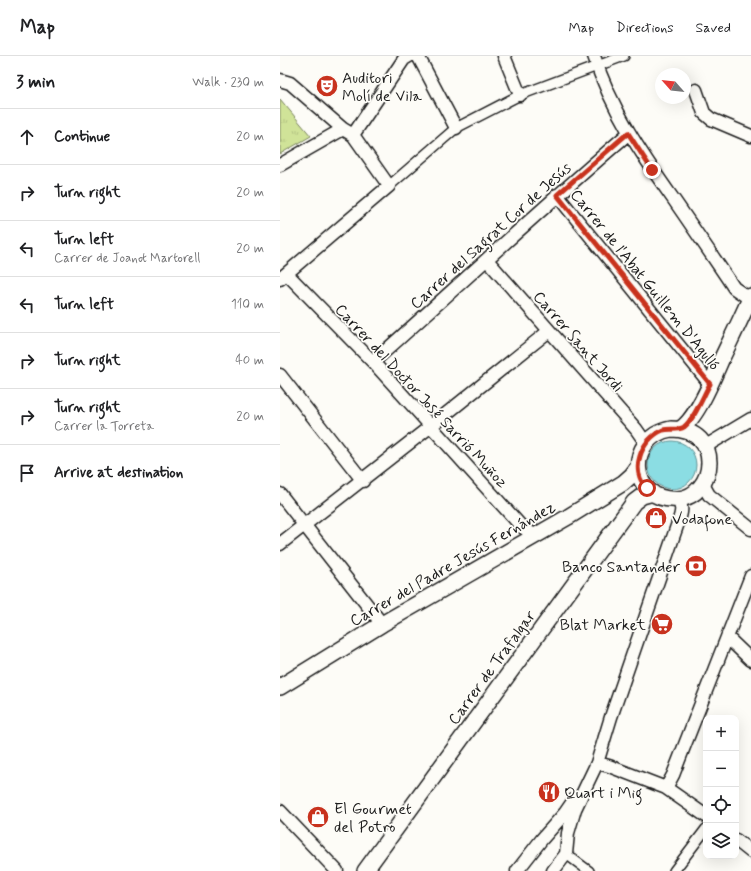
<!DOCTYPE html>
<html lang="en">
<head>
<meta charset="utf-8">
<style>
	:root { --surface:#fff; --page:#f6f6f6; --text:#202124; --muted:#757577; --line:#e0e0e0 }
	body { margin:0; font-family:Mynerve,sans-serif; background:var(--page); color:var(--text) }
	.controls { position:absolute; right:12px; bottom:12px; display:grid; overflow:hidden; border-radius:8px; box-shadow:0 4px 16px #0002 }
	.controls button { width:36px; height:36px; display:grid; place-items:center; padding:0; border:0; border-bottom:1px solid var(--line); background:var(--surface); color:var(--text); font:20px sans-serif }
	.compass { position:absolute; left:375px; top:12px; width:36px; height:36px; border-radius:50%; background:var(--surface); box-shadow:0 4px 16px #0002; rotate:297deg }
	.stop { position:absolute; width:12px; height:12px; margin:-9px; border:3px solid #c8321e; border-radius:50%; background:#fff }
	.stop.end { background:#c8321e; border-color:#fff; box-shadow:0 1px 4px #0008 }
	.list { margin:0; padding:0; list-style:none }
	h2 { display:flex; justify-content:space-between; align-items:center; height:52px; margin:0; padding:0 16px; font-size:17px }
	h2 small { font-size:13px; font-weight:400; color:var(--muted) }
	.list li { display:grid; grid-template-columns:26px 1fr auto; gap:12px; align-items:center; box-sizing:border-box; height:56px; padding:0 16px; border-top:1px solid var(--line) }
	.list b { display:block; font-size:15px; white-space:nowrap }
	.list p { margin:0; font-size:13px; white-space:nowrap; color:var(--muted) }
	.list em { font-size:13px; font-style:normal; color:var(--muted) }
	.icon { flex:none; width:22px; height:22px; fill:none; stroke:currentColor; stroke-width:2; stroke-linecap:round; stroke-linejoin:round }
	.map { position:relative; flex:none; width:471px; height:815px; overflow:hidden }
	header { display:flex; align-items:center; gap:24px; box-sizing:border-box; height:56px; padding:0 20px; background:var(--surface); border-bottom:1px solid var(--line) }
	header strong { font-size:19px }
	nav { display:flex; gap:22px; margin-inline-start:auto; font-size:14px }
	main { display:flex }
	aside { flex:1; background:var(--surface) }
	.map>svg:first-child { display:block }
	.park { fill:url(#park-tufts); stroke:#76805a }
	.water { fill:#8bdde3; stroke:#5f9093 }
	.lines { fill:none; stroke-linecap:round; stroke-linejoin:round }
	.pedestrian-casing { stroke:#1c1c1c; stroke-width:12 }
	.minor-casing { stroke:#1c1c1c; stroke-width:15 }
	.tertiary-casing { stroke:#1c1c1c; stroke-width:18 }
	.pedestrian { stroke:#fdfcf7; stroke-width:9 }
	.minor { stroke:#fdfcf7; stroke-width:12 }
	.tertiary { stroke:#fdfcf7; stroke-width:15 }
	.route { stroke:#c8321e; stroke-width:5 }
	.labels { text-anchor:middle; stroke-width:3.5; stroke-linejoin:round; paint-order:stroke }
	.poi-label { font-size:16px; fill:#1c1c1c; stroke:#fdfcf7; text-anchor:start }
	.street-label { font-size:16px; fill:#1c1c1c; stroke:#fdfcf7 }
</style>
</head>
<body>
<header>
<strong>Map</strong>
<nav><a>Map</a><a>Directions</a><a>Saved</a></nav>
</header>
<main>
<aside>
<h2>3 min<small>Walk · 230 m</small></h2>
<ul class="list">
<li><svg class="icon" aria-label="ahead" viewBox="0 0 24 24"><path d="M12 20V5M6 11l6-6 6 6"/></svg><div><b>Continue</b></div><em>20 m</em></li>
<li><svg class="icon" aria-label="right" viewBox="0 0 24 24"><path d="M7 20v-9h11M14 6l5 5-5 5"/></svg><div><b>Turn right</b></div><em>20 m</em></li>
<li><svg class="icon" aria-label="left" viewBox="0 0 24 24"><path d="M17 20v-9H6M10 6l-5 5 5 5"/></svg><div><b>Turn left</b><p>Carrer de Joanot Martorell</p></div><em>20 m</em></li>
<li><svg class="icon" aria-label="left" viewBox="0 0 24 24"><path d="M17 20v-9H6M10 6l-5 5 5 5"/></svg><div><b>Turn left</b></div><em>110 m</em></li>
<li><svg class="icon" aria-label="right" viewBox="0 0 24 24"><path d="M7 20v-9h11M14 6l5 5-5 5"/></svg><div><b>Turn right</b></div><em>40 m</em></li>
<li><svg class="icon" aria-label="right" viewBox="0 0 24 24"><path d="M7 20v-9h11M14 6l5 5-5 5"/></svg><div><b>Turn right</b><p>Carrer la Torreta</p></div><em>20 m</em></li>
<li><svg class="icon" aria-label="arrive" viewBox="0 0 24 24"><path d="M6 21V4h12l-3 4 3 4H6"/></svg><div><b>Arrive at destination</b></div></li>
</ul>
</aside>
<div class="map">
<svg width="471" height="815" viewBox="0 0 471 815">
	<defs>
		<pattern id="park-tufts" width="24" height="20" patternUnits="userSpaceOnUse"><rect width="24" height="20" fill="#d0e398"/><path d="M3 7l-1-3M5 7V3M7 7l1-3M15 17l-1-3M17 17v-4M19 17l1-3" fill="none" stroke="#b2c282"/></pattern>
	</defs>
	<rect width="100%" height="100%" fill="#fdfcf7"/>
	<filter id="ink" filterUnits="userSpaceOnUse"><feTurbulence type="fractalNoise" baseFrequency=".025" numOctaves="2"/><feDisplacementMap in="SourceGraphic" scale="8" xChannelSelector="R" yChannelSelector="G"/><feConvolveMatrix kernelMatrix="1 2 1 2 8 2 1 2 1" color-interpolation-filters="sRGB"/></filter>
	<g filter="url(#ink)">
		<!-- park -->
		<path class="park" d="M0 43 31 80 0 98Z"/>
		<!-- water -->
		<path class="water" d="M368 409a24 24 0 1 1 48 0a24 24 0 1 1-48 0Z"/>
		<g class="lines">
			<!-- pedestrian casing -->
			<g class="pedestrian-casing">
				<path id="pedestrian" d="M109 130 176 72 240 39 344 0
					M286 798 309 815
					M394 815 426 773"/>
			</g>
			<!-- minor casing -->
			<g class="minor-casing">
				<path id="minor" d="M138 0 176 72
					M224 0 240 39
					M314 0C331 53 362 99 394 144 414 173 434 202 454 232L470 243
					M0 24 10 27 63 73 73 79 109 130 0 223
					M416 34 424 57 431 63 471 80
					M73 79 124 3 129 0
					M0 109 63 73
					M277 139 430 328
					M207 204 356 373 363 383 364 389
					M7 218 93 306 241 470 255 480
					M93 306C178 230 262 152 349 77
					M0 319 83 425
					M426 390 471 363
					M424 426 425 432 429 439 471 473
					M0 438 102 568
					M0 488 151 370 269 275
					M447 581 471 604
					M317 707 329 710 386 732 426 760
					M386 732 393 719 471 520
					M0 755 57 815
					M456 784 471 796
					M237 815 262 783 285 757 294 744
					M273 815 286 798 288 777 295 753 317 707 331 661 398 467C401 458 404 451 397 443"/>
			</g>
			<!-- tertiary casing -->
			<g class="tertiary-casing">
				<path id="tertiary" d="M391 373C445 373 436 440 398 443 348 447 345 381 391 373Z
					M400 373C417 363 434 320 442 302 452 281 462 261 471 240
					M0 631 102 568 288 461 343 427 352 419 358 411
					M85 815 354 446 362 440 373 437"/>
			</g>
			<!-- pedestrian -->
			<use href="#pedestrian" class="pedestrian"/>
			<!-- minor -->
			<use href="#minor" class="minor"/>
			<!-- tertiary -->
			<use href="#tertiary" class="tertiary"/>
		</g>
	</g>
	<g class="lines" filter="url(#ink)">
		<!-- route -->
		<path class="route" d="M367 432C349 415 361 383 383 374 390 372 398 375 404 371 415 362 423 340 430 328L277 139 348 77 372 114"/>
	</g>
	<!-- icons -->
	<defs>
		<g id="theatre-disc" transform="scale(1.15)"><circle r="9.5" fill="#c8321e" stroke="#fdfcf7"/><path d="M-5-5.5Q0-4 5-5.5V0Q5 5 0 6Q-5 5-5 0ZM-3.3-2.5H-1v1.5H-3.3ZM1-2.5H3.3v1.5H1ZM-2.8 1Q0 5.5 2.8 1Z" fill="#fff"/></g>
		<g id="shop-disc" transform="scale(1.15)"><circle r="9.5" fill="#c8321e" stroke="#fdfcf7"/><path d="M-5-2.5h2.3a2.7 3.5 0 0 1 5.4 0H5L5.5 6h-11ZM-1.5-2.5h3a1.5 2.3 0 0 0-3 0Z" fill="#fff"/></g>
		<g id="bank-disc" transform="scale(1.15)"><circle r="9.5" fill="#c8321e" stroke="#fdfcf7"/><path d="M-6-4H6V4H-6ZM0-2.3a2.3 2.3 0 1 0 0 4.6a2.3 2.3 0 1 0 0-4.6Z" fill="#fff"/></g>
		<g id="supermarket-disc" transform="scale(1.15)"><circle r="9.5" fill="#c8321e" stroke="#fdfcf7"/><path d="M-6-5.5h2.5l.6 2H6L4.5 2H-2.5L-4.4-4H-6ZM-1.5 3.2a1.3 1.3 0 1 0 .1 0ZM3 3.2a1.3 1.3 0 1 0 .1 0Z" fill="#fff"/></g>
		<g id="restaurant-disc" transform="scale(1.15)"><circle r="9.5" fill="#c8321e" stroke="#fdfcf7"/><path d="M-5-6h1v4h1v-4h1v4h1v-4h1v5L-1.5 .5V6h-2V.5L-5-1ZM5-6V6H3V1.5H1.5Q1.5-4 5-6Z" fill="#fff"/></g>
	</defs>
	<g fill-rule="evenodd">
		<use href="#theatre-disc" x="47" y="30"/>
		<use href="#shop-disc" x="376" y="462"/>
		<use href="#bank-disc" x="416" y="510"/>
		<use href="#supermarket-disc" x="382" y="568"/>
		<use href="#restaurant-disc" x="269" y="736"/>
		<use href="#shop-disc" x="38" y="761"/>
	</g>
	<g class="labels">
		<!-- poi labels -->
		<g class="poi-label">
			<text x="62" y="27">Auditori<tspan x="62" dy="18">Molí de Vila</tspan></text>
			<text x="392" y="468">Vodafone</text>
			<text x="400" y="516" text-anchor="end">Banco Santander</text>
			<text x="366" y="574" text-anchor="end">Blat Market</text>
			<text x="284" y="742">Quart i Mig</text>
			<text x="54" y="758">El Gourmet<tspan x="54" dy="18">del Potro</tspan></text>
		</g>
		<!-- street labels -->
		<g class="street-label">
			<text transform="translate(210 179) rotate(-42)" y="6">Carrer del Sagrat Cor de Jesús</text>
			<text transform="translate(366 223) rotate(51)" y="6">Carrer de l'Abat Guillem D'Agulló</text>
			<text transform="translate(299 285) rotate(49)" y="6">Carrer Sant Jordi</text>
			<text transform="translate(142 339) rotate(47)" y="6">Carrer del Doctor José Sarrió Muñoz</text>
			<text transform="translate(172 507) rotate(-30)" y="6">Carrer del Padre Jesús Fernández</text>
			<text transform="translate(211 611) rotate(-54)" y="6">Carrer de Trafalgar</text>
		</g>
	</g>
</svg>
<div class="controls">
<button>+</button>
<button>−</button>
<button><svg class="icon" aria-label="locate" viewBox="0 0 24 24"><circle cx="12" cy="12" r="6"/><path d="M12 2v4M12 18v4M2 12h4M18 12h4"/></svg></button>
<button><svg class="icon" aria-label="layers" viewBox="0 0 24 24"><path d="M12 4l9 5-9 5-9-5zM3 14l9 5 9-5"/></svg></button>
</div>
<svg class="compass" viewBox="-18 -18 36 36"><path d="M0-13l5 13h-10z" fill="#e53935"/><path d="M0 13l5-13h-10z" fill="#757577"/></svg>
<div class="stop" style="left:367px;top:432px"></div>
<div class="stop end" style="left:372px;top:114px"></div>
</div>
</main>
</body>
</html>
